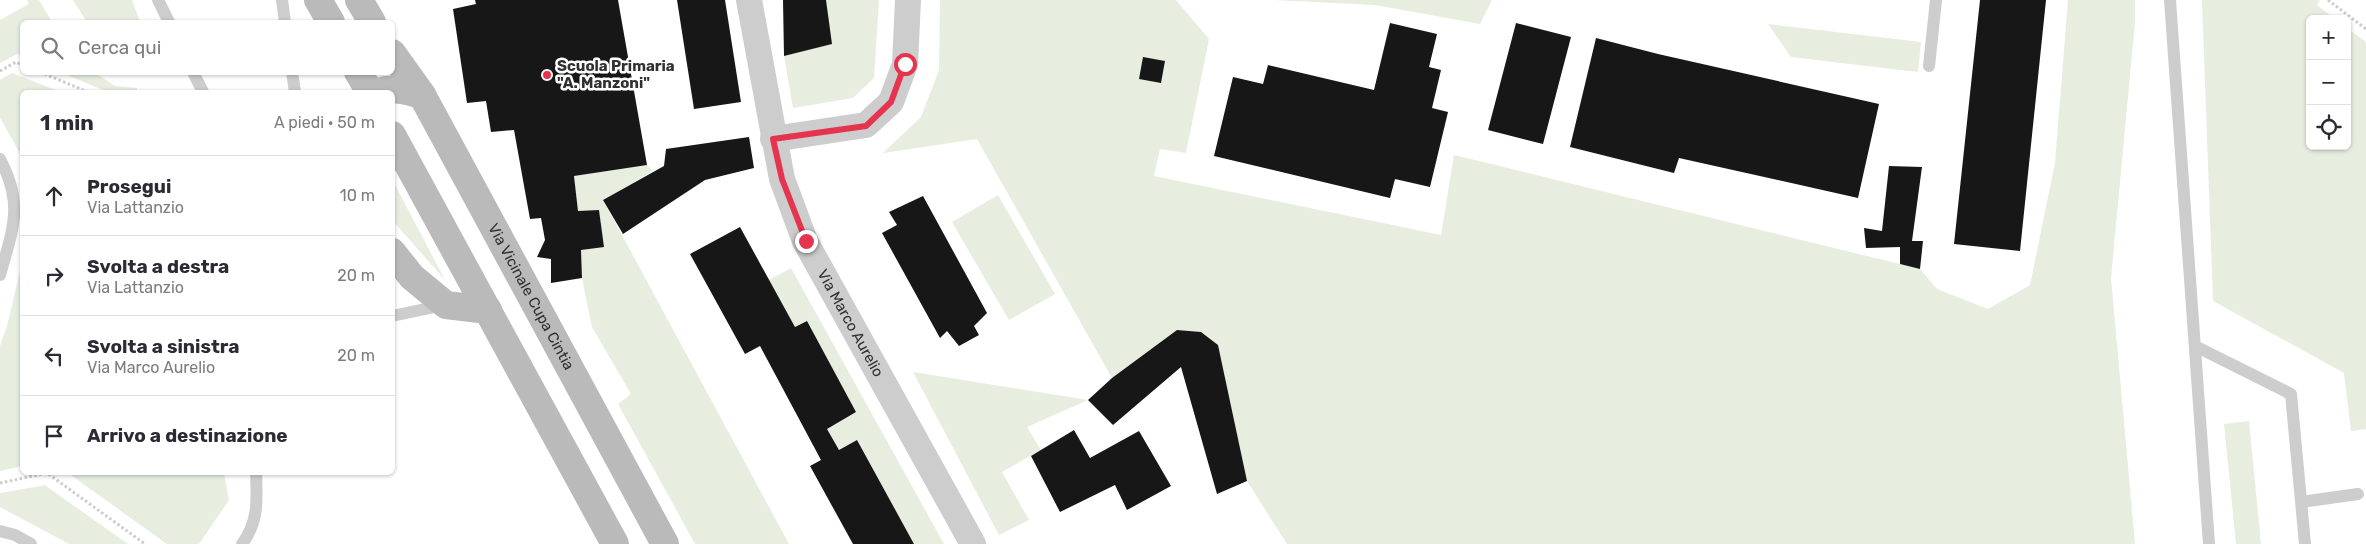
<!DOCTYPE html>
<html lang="it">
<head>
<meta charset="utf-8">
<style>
	:root { --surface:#fff; --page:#f2f2f3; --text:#2b2b33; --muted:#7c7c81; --line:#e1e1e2 }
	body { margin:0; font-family:Rubik,sans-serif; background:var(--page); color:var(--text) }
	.controls { position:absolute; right:15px; top:15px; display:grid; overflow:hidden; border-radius:8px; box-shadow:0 1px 4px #0004 }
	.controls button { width:45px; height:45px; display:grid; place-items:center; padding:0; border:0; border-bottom:1px solid var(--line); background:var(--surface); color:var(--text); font:25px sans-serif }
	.stop { position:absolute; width:15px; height:15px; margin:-11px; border:4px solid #e5344d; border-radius:50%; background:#fff }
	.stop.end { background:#e5344d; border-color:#fff; box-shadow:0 1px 5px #0008 }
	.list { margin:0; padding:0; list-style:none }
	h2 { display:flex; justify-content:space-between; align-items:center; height:65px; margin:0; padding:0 20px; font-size:21px }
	h2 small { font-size:16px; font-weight:400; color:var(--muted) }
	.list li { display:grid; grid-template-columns:32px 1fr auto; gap:15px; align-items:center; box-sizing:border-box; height:80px; padding:0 20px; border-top:1px solid var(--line) }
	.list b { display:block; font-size:19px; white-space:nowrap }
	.list p { margin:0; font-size:16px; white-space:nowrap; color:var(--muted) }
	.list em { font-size:16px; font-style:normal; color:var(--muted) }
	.icon { flex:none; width:28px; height:28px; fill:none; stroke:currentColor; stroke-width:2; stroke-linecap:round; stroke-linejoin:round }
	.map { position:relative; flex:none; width:2366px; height:544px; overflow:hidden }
	.search { position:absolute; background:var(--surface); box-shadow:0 1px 4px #0004; left:20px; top:20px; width:375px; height:55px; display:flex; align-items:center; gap:12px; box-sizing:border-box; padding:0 18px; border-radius:8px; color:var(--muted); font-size:19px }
	.panel { position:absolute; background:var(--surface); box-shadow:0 1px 4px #0004; left:20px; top:90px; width:375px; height:385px; border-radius:8px }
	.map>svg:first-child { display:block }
	.green { fill:#e7eddf; fill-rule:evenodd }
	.building { fill:#171717 }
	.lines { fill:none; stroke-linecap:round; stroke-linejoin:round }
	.path { stroke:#cdcdcd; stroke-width:3; stroke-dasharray:2.5 2.5; stroke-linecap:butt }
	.lane { stroke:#cdcdcd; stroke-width:12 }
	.street { stroke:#cdcdcd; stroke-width:26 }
	.secondary { stroke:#bababa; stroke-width:28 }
	.route { stroke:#e5344d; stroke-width:6 }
	.poi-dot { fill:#e5344d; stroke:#fff; stroke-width:2 }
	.labels { text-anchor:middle; stroke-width:5; stroke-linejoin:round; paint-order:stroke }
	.poi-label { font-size:15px; font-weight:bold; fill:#303030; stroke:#fff; text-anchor:start }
	.street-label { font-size:15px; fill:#303030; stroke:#fff }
</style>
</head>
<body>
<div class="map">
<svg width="2366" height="544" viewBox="0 0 2366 544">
	<rect width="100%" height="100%" fill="#fff"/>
	<!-- green -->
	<path class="green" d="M27 0H39L52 22H22V56L17 54 0 63V20L29 4Z
		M73 0H132L140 22H87Z
		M826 0H879L874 78 853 98 793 108 784 56 831 44Z
		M940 0H1176L1209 39 1186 153 1160 149 1154 176 1441 235 1454 155 1920 269 1937 289 1988 309 2030 285 2055 163 2068 0H2135V22L2111 278 2135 544H1287L1247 481 1218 345 1201 332 1177 330 1112 378 977 139 883 153 921 117 939 70ZM1165 61 1161 83 1139 79Z
		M1274 0H1492L1480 24 1375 5Z
		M2202 0H2320L2317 5 2335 19H2310V146H2347V28L2366 42V429L2351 431 2344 373 2213 301Z
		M1768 24 1921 42 1918 72 1791 57Z
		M12 73 61 92H22V157L0 118V80Z
		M62 73H95L115 86 137 88V92H108Z
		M647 165 653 171 603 200 789 544H695L618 404 631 394 592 327 582 278 581 250 604 246 599 210 578 211 574 176Z
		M392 181H393L445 280 393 221Z
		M998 195 1055 294 1009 320 952 222Z
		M22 263V466L0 471V346L7 326Z
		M791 268 944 544H914L857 440 839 450 827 429 856 412 807 321 795 327 769 280Z
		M913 372 1088 400 1027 427 1041 450 1002 472 1029 520 999 535Z
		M2249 421 2261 544H2236L2224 424Z
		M68 473H224L229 500 199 544H167Z
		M46 485V486L128 544H69L0 507V493Z"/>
	<!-- building -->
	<path class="building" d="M475 0H618L647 165 574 176 578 211 599 210 604 247 581 250 582 278 551 283V259L537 257 545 240 541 218 530 219 514 130 491 132 486 101 467 103 453 9 476 4Z
		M677 0H725L741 102 694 109Z
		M783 0H826L832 44 784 56Z
		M1980 0H2046L2020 251 1954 244Z
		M1390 23 1437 34 1429 67 1441 70 1432 108 1448 112 1430 187 1395 179 1390 198 1214 156 1233 77 1263 84 1268 65 1374 90Z
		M1516 23 1571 37 1543 144 1488 130Z
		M1596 38 1658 54 1879 104 1858 198 1679 158 1674 173 1570 147Z
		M1143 57 1165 61 1161 83 1139 79Z
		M749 137 754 168 705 180 623 234 603 200 664 166 666 149Z
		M1889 166 1922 167 1912 241H1923L1920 269 1900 264V247L1866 248 1864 228 1882 231Z
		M923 196 987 313 974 326 979 335 959 346 947 331 940 338 882 233 897 225 889 212Z
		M740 227 795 327 807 321 856 412 827 429 839 450 857 440 914 544H853L810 466 821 460 760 346 745 354 690 254Z
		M1177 330 1201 332 1218 345 1247 481 1217 494 1181 367 1113 425 1088 400 1112 378Z
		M1074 430 1090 458 1139 431 1171 486 1127 510 1115 485 1060 512 1031 456Z"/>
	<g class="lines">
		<!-- path -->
		<path class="path" d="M2328 0 2366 29
			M0 71 16 62 22 65
			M40 72 88 92
			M0 483 47 473 145 544"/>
		<!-- lane -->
		<path class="lane" d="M158 0 169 22
			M282 0 285 22
			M2170 0 2209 544
			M1929 66 1936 0
			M193 72 203 92
			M292 72 295 92
			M0 159C24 204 13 229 0 275
			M392 316 444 305
			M2195 346 2291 394 2305 544
			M2301 502 2358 494
			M0 531 15 535 31 544
			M242 544C259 521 257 500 256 472"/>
		<!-- street -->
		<g class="street">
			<path id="s1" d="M749 0 782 179 805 241 973 544"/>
			<path d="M773 139 866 125 891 102 905 64 908 0"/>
		</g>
		<!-- secondary -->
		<g class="secondary">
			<path d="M318 0 331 22"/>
			<path d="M359 0 372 22"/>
			<path id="s2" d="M392 53 422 95 665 544"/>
			<path d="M358 72 370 92"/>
			<path d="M377 92C394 87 405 90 422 95"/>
			<path d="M392 135 615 544"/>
			<path d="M392 252 412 277 446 305 488 310"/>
		</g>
	</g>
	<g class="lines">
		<!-- route -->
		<path class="route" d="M806 241 782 179 773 139 866 126 891 102 905 64"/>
	</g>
	<!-- markers -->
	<circle class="poi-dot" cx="547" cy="75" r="5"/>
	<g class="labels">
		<!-- poi labels -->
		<g class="poi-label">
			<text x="557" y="71">Scuola Primaria<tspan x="557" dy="17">"A. Manzoni"</tspan></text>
		</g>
		<!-- street labels -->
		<g class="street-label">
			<text dy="5" stroke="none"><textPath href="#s2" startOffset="281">Via Vicinale Cupa Cintia</textPath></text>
			<text dy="5" stroke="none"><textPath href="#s1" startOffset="342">Via Marco Aurelio</textPath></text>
		</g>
	</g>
</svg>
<div class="controls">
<button>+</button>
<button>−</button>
<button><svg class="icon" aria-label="locate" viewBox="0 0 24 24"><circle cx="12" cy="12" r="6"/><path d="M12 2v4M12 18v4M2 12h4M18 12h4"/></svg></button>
</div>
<div class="stop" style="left:905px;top:64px"></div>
<div class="stop end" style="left:806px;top:241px"></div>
<div class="search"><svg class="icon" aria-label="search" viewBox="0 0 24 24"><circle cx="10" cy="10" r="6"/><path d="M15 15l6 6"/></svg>Cerca qui</div>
<section class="panel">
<h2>1 min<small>A piedi · 50 m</small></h2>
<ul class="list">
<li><svg class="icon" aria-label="ahead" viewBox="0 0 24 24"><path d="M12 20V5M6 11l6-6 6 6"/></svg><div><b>Prosegui</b><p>Via Lattanzio</p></div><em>10 m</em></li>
<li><svg class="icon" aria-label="right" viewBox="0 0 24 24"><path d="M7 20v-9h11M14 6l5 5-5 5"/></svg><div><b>Svolta a destra</b><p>Via Lattanzio</p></div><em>20 m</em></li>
<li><svg class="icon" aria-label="left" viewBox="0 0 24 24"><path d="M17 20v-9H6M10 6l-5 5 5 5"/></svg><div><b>Svolta a sinistra</b><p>Via Marco Aurelio</p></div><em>20 m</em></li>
<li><svg class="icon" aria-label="arrive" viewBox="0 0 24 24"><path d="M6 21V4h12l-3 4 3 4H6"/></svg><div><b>Arrivo a destinazione</b></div></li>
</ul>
</section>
</div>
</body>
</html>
